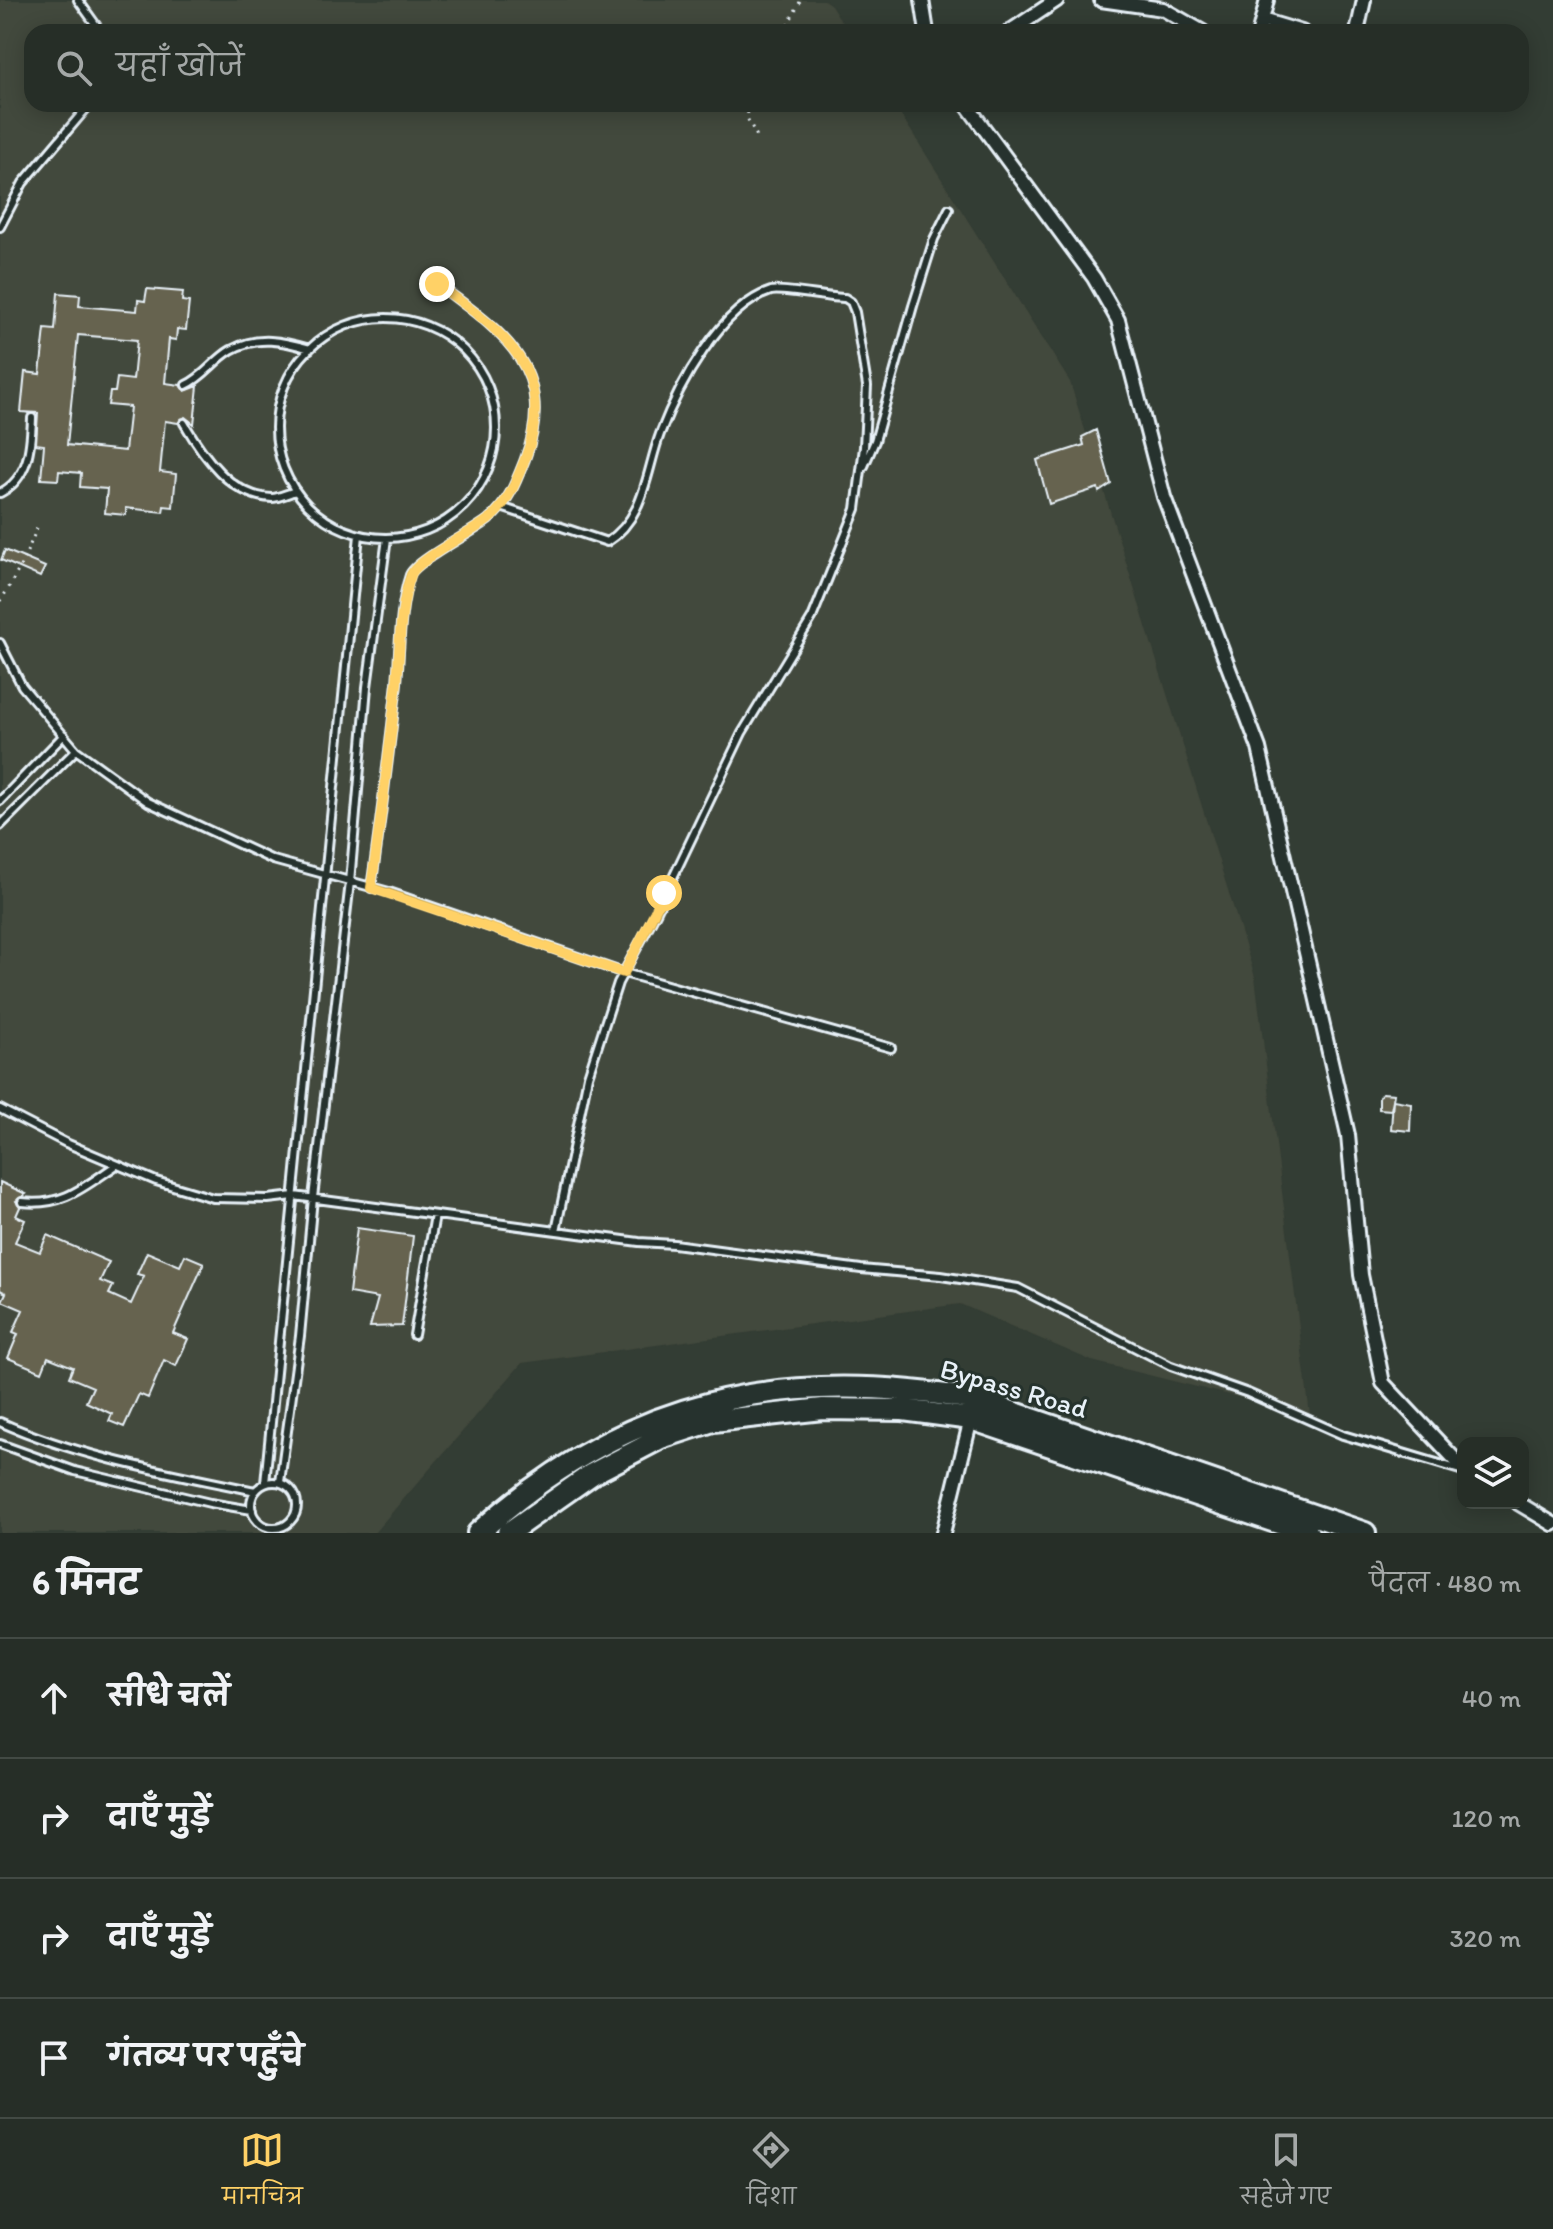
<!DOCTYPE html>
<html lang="hi">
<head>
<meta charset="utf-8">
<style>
	:root { --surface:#262e27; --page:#2e362f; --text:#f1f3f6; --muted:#a4a8a7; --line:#424a44; --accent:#ffd166 }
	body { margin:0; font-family:Itim,"Playpen Sans Deva",sans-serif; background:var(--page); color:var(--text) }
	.controls { position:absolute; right:24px; bottom:24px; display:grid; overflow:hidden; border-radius:16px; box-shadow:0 4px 20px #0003 }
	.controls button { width:72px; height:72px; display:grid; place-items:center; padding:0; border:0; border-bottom:2px solid var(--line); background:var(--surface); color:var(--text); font:40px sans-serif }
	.stop { position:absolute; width:24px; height:24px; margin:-18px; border:6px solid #ffd166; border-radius:50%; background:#fff }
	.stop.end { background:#ffd166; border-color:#fff; box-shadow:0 2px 8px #0008 }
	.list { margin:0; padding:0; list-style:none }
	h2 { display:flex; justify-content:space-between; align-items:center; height:104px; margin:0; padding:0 32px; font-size:34px }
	h2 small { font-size:26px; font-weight:400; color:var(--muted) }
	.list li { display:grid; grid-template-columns:52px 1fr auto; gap:24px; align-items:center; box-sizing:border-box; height:120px; padding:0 32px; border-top:2px solid var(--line) }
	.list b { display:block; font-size:30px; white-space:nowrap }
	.list em { font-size:26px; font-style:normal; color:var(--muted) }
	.icon { flex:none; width:44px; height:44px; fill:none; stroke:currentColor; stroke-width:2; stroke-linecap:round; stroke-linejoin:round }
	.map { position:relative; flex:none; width:1553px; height:1533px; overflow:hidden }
	.search { position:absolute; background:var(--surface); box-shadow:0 4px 20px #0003; left:24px; right:24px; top:24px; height:88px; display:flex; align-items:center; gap:20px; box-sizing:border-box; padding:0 28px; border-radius:24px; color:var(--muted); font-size:30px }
	.sheet { height:584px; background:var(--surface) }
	nav { display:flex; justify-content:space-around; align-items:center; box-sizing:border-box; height:112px; border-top:2px solid var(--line); background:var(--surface); font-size:22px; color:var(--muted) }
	nav a { display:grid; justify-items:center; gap:4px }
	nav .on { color:var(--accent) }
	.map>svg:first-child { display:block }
	.built { fill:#42483c }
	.building { fill:#66634f; stroke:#e8f1f8; stroke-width:2; fill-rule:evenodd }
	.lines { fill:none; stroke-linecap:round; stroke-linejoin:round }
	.lane-casing { stroke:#e8f1f8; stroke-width:12 }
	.street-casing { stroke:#e8f1f8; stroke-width:18 }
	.primary-casing { stroke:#e8f1f8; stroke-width:26 }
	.path { stroke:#e8f1f8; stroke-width:3; stroke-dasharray:2 6; stroke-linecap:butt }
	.lane { stroke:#26332d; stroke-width:6 }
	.street { stroke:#26332d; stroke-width:12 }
	.primary { stroke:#26332d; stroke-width:20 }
	.route { stroke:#ffd166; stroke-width:10 }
	.labels { text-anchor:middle; stroke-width:6; stroke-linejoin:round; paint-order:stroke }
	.street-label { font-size:28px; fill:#e8f1f8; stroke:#26332d }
</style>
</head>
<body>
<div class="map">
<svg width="1553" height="1533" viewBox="0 0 1553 1533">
	<rect width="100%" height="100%" fill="#333d34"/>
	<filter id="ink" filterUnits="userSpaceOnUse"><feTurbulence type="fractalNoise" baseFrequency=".0125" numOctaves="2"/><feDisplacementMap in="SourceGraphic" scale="16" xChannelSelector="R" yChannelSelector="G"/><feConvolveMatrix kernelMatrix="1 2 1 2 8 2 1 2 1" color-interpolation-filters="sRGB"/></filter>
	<g filter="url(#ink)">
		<!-- built -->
		<path class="built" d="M0 0H824L831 5 848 32H32V104H894L1070 382 1255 977 1310 1415 1092 1361 960 1304 522 1363 374 1533H0Z"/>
		<!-- building -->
		<path class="building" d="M147 289 183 292 182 301 189 302 186 330 177 329 176 340 169 339 165 383 180 385 185 391 198 386 194 424 185 417 178 423 165 421 160 472 176 474 173 507 164 506 163 512 126 508V515L105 513 107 489 80 487 81 473 59 471 58 480 41 479 44 445 36 444 38 413 21 412 25 372 40 374 45 329 55 330 58 293 80 295 79 306 137 311 138 300 145 301ZM78 335 137 340 133 380 117 378 115 392H110L108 405 130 407 125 451 67 445Z
			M1096 430 1111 484 1099 492 1098 488 1049 504 1037 460 1084 445 1082 437Z
			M5 550 45 567 40 577 1 560Z
			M1382 1093 1394 1094 1393 1100 1411 1103 1410 1131 1391 1129 1393 1100 1391 1110 1379 1109V1097Z
			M0 1182 26 1194 16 1201 20 1207 16 1216 25 1220 15 1242 40 1252 47 1235 109 1262 100 1281 113 1286 109 1294 131 1304 144 1276 137 1274 147 1252 180 1266 185 1255 204 1263 173 1333 188 1339 176 1366 164 1360 148 1398 139 1394 124 1427 109 1421 112 1414 86 1402 93 1387 69 1377 73 1367 48 1357 42 1372 8 1358 18 1334 13 1332 23 1310 2 1301 6 1293 0 1290Z
			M357 1228 413 1236 402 1326 370 1327 378 1298 349 1293Z"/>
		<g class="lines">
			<!-- lane casing -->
			<g class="lane-casing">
				<path id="lane" d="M78 0 101 32
					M0 227 23 183 90 104
					M276 428a110 110 0 1 1 220 0a110 110 0 1 1-220 0Z
					M186 385C204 377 214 360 231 350 258 335 283 341 310 349
					M184 423C202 454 231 497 272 498 279 498 288 493 296 491
					M864 466 875 441 913 306 934 239 949 209
					M0 493C29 478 31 447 32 418
					M501 507 607 542C645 518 646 472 660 434 678 387 720 307 771 291 782 288 829 298 845 298L851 302 855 312 867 386 864 447 856 509 812 618 742 733 656 913 618 983 588 1076 556 1231
					M0 643 22 686 76 750 148 802 273 860 389 892 624 973 891 1048
					M0 801 64 735
					M0 826 76 750
					M371 888C381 820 389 752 397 683 400 649 399 608 410 575 415 561 472 533 488 520 508 504 516 482 525 459 559 369 501 331 437 284
					M0 1109 66 1143 156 1181 213 1198 268 1199 294 1196 639 1242 674 1244 861 1269 941 1276 1018 1288 1171 1366 1248 1393 1343 1435 1460 1470
					M22 1202C62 1207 84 1187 115 1166
					M414 1335 435 1215
					M0 1422C82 1458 169 1473 256 1491
					M0 1444 75 1471 210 1503 252 1510
					M280 1482 300 1336 313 1198 350 882 367 687 387 538
					M251 1505a23 23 0 1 1 46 0a23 23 0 1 1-46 0Z
					M265 1483 359 535"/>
			</g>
			<!-- street casing -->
			<g class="street-casing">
				<path id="street" d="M922 0 927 32
					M1101 0 1163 9 1203 32
					M1262 20 1302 32
					M1009 32 1057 0
					M1259 32 1267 0
					M1357 32 1364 0
					M966 104 1094 278 1118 320 1164 497 1259 748 1348 1135 1361 1275 1383 1383 1463 1468
					M1518 1503 1553 1524
					M943 1533 971 1419"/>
			</g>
			<!-- primary casing -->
			<g class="primary-casing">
				<path id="primary" d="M478 1533C626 1398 783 1366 977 1400L1365 1533
					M508 1533 592 1474 661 1438 713 1421 823 1409 903 1410 971 1419 1308 1533"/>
			</g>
			<!-- path -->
			<path class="path" d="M784 32 801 0
				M749 104 747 118 759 140
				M0 601C16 579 28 550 39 523"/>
			<!-- lane -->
			<use href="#lane" class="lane"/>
			<!-- street -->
			<use href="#street" class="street"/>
			<!-- primary -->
			<use href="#primary" class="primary"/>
		</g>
	</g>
	<g class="lines" filter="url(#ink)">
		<!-- route -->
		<path class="route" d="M437 284C501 331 559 369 525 459 516 482 508 504 488 520 472 532 415 561 411 575 399 608 400 649 397 683 389 752 381 820 371 888L624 973 664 893"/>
	</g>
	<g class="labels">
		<!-- street labels -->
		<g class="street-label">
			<text transform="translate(1014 1388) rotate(16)" y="10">Bypass Road</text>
		</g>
	</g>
</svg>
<div class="controls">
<button><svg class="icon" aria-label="layers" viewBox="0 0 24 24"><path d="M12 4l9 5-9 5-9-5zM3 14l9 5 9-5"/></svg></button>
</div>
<div class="stop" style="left:664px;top:893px"></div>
<div class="stop end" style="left:437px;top:284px"></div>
<div class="search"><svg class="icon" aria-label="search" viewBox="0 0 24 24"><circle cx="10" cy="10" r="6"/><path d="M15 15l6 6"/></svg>यहाँ खोजें</div>
</div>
<section class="sheet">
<h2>6 मिनट<small>पैदल · 480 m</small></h2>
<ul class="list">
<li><svg class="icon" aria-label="ahead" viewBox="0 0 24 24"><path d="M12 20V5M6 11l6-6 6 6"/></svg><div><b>सीधे चलें</b></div><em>40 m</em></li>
<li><svg class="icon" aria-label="right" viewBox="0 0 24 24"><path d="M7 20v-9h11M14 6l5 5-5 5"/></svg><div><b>दाएँ मुड़ें</b></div><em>120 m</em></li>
<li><svg class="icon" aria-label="right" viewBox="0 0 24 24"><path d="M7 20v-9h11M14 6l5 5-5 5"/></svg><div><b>दाएँ मुड़ें</b></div><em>320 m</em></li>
<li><svg class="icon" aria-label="arrive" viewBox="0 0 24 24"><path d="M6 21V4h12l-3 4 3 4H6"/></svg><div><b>गंतव्य पर पहुँचे</b></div></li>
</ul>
</section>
<nav>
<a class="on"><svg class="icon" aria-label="map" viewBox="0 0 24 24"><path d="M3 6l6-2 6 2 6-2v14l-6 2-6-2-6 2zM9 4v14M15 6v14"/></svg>मानचित्र</a>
<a><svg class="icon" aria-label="directions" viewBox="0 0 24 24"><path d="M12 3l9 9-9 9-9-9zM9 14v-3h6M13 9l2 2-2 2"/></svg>दिशा</a>
<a><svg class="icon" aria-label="saved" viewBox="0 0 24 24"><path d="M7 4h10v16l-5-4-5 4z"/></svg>सहेजे गए</a>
</nav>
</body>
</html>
